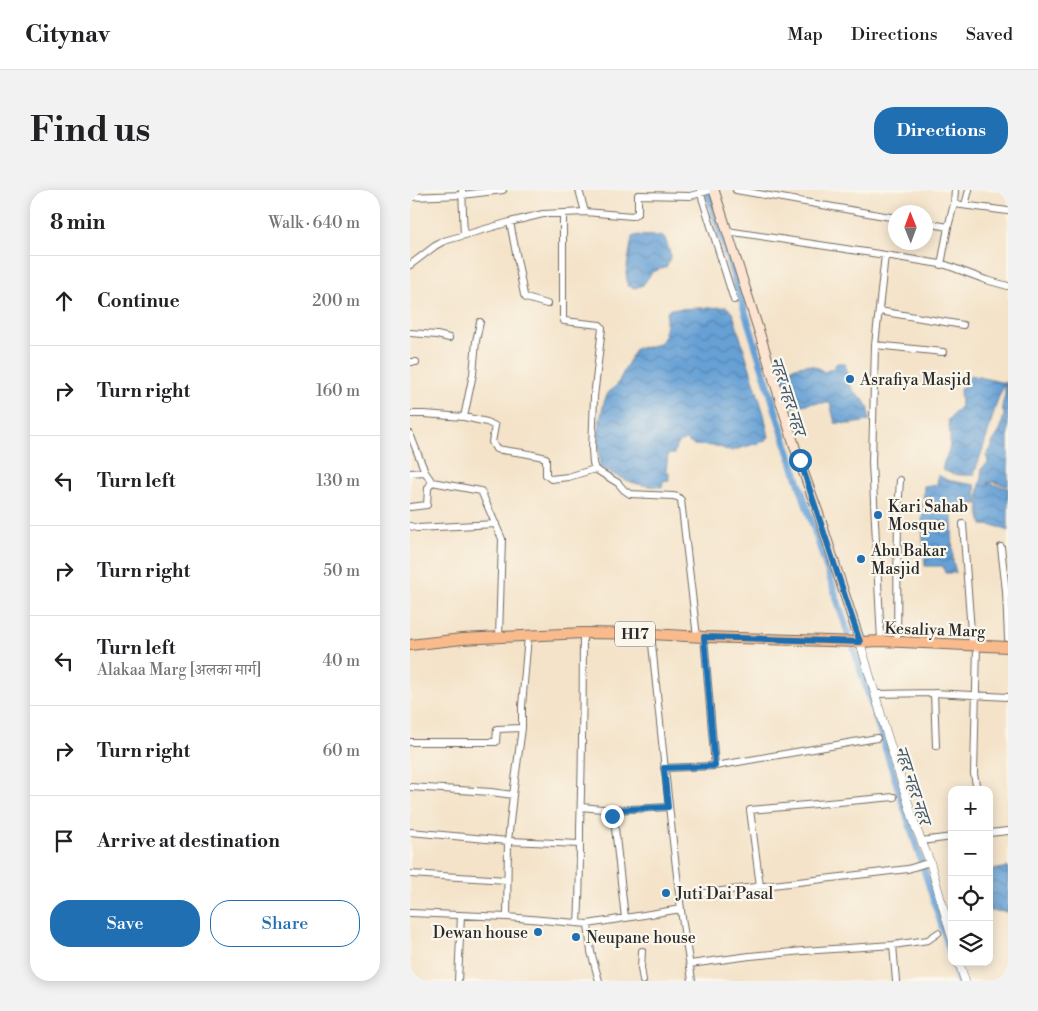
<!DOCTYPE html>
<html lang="en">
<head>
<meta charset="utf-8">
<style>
	:root { --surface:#fff; --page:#f2f2f2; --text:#202124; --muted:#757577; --line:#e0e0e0; --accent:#1f6fb2 }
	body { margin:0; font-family:"Libre Bodoni","Noto Serif Devanagari",serif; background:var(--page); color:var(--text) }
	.controls { position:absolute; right:15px; bottom:15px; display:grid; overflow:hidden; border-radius:10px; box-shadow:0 2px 12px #0003 }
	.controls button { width:45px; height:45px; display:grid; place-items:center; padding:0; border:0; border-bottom:1px solid var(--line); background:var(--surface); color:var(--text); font:25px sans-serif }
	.compass { position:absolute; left:478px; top:15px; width:45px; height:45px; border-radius:50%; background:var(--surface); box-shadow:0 2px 12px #0003; rotate:359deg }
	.stop { position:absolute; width:15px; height:15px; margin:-11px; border:4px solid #1f6fb2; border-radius:50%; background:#fff }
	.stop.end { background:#1f6fb2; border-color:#fff; box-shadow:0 1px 5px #0008 }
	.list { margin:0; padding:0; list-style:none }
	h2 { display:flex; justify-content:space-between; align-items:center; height:65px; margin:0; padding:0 20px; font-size:21px }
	h2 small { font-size:16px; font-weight:400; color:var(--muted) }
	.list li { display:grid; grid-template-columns:32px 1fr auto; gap:15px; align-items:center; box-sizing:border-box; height:90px; padding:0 20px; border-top:1px solid var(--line) }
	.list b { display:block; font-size:19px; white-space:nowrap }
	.list p { margin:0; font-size:16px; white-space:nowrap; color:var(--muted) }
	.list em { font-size:16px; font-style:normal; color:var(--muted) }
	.actions { display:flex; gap:10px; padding:15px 20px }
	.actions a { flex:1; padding:11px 0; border:1px solid var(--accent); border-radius:20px; text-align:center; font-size:18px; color:var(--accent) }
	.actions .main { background:var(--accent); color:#fff }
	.icon { flex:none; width:28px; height:28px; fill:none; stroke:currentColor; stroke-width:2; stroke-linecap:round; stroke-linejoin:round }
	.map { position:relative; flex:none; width:598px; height:791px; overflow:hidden; border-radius:20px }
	header { display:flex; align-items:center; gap:30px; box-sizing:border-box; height:70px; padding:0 25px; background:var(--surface); border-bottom:1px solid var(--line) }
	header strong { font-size:24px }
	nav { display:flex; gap:28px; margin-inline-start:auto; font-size:18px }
	.intro { display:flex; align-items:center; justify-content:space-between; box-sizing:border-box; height:120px; padding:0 30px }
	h1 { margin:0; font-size:35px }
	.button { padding:12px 22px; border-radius:20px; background:var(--accent); color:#fff; font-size:18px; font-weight:700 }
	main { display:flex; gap:30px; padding:0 30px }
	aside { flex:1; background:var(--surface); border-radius:20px; box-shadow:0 2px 12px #0003 }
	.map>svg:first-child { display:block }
	.water { fill:url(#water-waves); stroke:#486680 }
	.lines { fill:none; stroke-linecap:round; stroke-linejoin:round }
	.canal { stroke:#66a0d5; stroke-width:7 }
	.minor-casing { stroke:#716b62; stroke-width:8 }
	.tertiary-casing { stroke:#716b62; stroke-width:9 }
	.secondary-casing { stroke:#716b62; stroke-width:11 }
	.primary-casing { stroke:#716b62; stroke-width:12 }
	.minor { stroke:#fff; stroke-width:6 }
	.tertiary { stroke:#fff; stroke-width:8 }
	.secondary { stroke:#fde4d1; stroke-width:9 }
	.primary { stroke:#fabb8c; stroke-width:10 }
	.route { stroke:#1f6fb2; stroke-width:6 }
	.poi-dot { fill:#1f6fb2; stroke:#fbf7ec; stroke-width:2 }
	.labels { text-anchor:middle; stroke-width:4.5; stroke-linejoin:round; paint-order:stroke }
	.shield { fill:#fbf7ec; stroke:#696865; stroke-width:1 }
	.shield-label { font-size:15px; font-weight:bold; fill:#2b2b2b }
	.poi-label { font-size:16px; fill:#2b2b2b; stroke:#fbf7ec; text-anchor:start }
	.street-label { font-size:16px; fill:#2b2b2b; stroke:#fbf7ec }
	.water-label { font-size:18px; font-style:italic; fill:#435a6f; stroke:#fbf7ec }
</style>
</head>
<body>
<header>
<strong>Citynav</strong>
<nav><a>Map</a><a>Directions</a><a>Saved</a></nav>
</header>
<div class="intro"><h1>Find us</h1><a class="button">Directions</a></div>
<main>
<aside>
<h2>8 min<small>Walk · 640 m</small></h2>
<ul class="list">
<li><svg class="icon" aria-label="ahead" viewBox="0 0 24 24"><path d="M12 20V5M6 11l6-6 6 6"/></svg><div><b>Continue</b></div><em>200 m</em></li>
<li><svg class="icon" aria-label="right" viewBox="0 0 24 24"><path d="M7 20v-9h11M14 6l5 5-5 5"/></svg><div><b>Turn right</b></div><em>160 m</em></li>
<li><svg class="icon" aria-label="left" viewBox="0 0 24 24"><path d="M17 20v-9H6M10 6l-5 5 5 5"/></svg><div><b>Turn left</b></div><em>130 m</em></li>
<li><svg class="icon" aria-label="right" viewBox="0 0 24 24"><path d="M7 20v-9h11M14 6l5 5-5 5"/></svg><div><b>Turn right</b></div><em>50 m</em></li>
<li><svg class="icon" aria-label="left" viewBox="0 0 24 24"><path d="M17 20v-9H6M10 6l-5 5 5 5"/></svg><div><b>Turn left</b><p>Alakaa Marg [अलका मार्ग]</p></div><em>40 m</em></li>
<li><svg class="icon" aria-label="right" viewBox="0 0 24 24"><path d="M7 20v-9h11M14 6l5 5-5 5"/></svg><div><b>Turn right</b></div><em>60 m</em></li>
<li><svg class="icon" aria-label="arrive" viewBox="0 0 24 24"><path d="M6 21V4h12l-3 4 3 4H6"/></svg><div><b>Arrive at destination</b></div></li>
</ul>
<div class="actions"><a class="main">Save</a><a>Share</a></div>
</aside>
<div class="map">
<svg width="598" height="791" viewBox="0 0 598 791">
	<defs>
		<pattern id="water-waves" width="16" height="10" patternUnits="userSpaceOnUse" patternTransform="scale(1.25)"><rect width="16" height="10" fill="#66a0d5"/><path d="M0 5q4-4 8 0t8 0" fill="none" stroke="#5483ad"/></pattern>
	</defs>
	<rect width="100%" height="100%" fill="#fbf7ec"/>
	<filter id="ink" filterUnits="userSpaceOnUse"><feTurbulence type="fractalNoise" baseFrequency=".02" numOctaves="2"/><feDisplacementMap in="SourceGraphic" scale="10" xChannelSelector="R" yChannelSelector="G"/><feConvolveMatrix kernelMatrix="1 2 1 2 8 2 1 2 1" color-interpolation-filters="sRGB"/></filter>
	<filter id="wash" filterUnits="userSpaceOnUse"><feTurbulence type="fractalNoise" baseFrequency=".0096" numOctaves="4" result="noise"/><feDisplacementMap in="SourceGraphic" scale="20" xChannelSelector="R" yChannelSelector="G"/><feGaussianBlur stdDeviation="1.12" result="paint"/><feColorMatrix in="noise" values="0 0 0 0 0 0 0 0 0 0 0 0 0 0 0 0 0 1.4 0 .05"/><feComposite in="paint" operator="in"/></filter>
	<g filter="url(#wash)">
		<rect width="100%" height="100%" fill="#f4e3c9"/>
		<!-- water -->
		<path class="water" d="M228 45C238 47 247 44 255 48L261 66 260 71 256 77 242 82 233 95 225 98 218 96 216 83 222 47Z
			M317 117 323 124 354 224 359 247 355 251 321 261 306 256 283 255 276 250C269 252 265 256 264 264H258L256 281 259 282V290L253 291 252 297C225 296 213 290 190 277L188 249 190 230 194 212 198 203 207 195 225 159C231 156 240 159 247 154 250 153 252 150 254 148L257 122 259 119Z
			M427 173H435L439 193 444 202 452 208 459 219V231L440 234 425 233 420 213H402L381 217 372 190 374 181C389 176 400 170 414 182L423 178Z
			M560 185 595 193 598 191V296L583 292 577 293 598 298V341L586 336 572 335C568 320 566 303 572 288L571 285 572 278 577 274 578 271 576 266 582 257V253L590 241 592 233 594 224 592 217 595 204V194C586 209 583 227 578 243 574 257 568 271 564 285 553 286 543 285 533 280 532 272 537 268 539 260 541 250 540 241 538 230L551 216 550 200Z
			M528 285 537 290 565 295 567 314H551L549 323 542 324 543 371 546 383H535L533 376H515L512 336 514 296 527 295Z
			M598 677V722L579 721V681Z"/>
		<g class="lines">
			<!-- canal -->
			<path class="canal" d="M297 0 372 241 440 449
				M444 459 542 768
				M543 772 549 791"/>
		</g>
	</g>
	<g filter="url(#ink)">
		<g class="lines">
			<!-- minor casing -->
			<g class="minor-casing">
				<path id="minor" d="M52 0 54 45
					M169 0 175 22
					M326 0 486 28
					M290 1 324 110
					M0 7 52 5 93 0
					M544 14 598 21
					M555 15 559 0
					M153 24V128L154 131 190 135 192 138 184 207 182 259 183 273 185 279 208 293 214 300 220 304 263 306 268 307 271 310 287 447
					M100 32 114 105 116 108 137 114
					M516 33 538 37 544 14 545 0
					M317 41 475 65 536 75 576 90 598 96
					M0 75 25 56 34 51 100 32 133 24 175 22 222 26 228 23V5L280 6 301 0
					M531 75 538 37
					M469 121 553 135
					M0 143 27 145 39 148
					M465 155 533 162
					M0 172H6
					M0 224H14L54 227 63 184 66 151 70 132
					M54 227 77 232 85 236 82 252 86 259C103 262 120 263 136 268V285L141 289 158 287 185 279
					M0 244 15 282 22 292 71 301 92 349 89 447
					M0 283 15 282
					M0 317 17 315 18 298 22 292
					M553 334 562 455
					M0 336 7 338 86 334
					M591 357 596 401 598 448
					M241 444C250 536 260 628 271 720 274 744 279 767 282 791
					M294 447 305 576
					M471 451 462 272 465 155 475 65
					M487 452C488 398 486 344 490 290
					M524 503 526 556
					M465 504 524 503 598 507
					M0 552H86L87 539 112 538
					M254 578 305 576 467 548
					M0 597 81 602 103 605
					M567 600 564 584 567 455
					M171 617 203 620 259 617
					M203 620 215 728
					M0 642 98 651 170 654
					M579 643 598 641
					M511 651 542 647
					M0 684 97 690
					M350 696 340 620 484 607
					M270 706 498 679 520 672
					M0 723 97 727 178 734 271 719
					M97 727 98 651 103 605 112 538V516L118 446
					M168 733C170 702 170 670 170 638 172 573 173 508 173 443
					M178 734 181 762 189 791
					M483 755 486 791
					M232 761 231 778 233 791
					M280 774 340 766 393 761 483 755 518 750 528 743
					M48 791 51 725"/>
			</g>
			<!-- tertiary casing -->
			<g class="tertiary-casing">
				<path id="tertiary" d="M450 452 474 535 506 638 520 672 542 748
					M549 772 555 791"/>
			</g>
			<!-- secondary casing -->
			<g class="secondary-casing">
				<path id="secondary" d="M304 0 346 132 389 270 409 325 450 452"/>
			</g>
			<!-- primary casing -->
			<g class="primary-casing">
				<path id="primary" d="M0 455 52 449 173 443 241 444 294 447 450 452 471 451 598 457"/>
			</g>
			<!-- minor -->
			<use href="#minor" class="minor"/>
			<!-- tertiary -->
			<use href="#tertiary" class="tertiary"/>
			<!-- secondary -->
			<use href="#secondary" class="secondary"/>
			<!-- primary -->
			<use href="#primary" class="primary"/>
		</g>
	</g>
	<g class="lines" filter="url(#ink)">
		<!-- route -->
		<path class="route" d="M202 626 203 620 258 617 254 578 305 576 294 447 450 452 390 270"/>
	</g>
	<!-- markers -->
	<g class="poi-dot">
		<circle cx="440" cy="189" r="5"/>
		<circle cx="468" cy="325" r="5"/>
		<circle cx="451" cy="369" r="5"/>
		<circle cx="256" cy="703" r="5"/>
		<circle cx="128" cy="742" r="5"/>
		<circle cx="166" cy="747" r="5"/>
	</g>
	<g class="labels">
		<!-- shield labels -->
		<rect class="shield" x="205" y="431.5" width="40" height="25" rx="4"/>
		<g class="shield-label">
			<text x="225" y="449">H17</text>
		</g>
		<!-- poi labels -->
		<g class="poi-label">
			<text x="450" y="195">Asrafiya Masjid</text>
			<text x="478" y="322">Kari Sahab<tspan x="478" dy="18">Mosque</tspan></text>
			<text x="461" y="366">Abu Bakar<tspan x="461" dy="18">Masjid</tspan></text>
			<text x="266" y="709">Juti Dai Pasal</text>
			<text x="118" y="748" text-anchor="end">Dewan house</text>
			<text x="176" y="753">Neupane house</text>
		</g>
		<!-- street labels -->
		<g class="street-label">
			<text transform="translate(525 439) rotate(2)" y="6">Kesaliya Marg</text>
		</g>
		<!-- water labels -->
		<g class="water-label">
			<text transform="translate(378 206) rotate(72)" y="6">नहर नहर नहर</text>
			<text transform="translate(503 595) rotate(72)" y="6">नहर नहर नहर</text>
		</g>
	</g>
</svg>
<div class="controls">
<button>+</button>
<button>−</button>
<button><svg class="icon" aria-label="locate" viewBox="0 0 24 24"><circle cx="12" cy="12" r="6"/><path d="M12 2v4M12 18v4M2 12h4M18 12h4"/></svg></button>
<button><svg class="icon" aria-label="layers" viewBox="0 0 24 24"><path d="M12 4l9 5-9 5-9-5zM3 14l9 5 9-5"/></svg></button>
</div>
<svg class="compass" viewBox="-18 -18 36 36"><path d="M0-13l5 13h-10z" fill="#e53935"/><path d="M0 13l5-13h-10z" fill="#757577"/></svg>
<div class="stop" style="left:390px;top:270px"></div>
<div class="stop end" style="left:202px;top:626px"></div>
</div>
</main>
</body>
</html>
